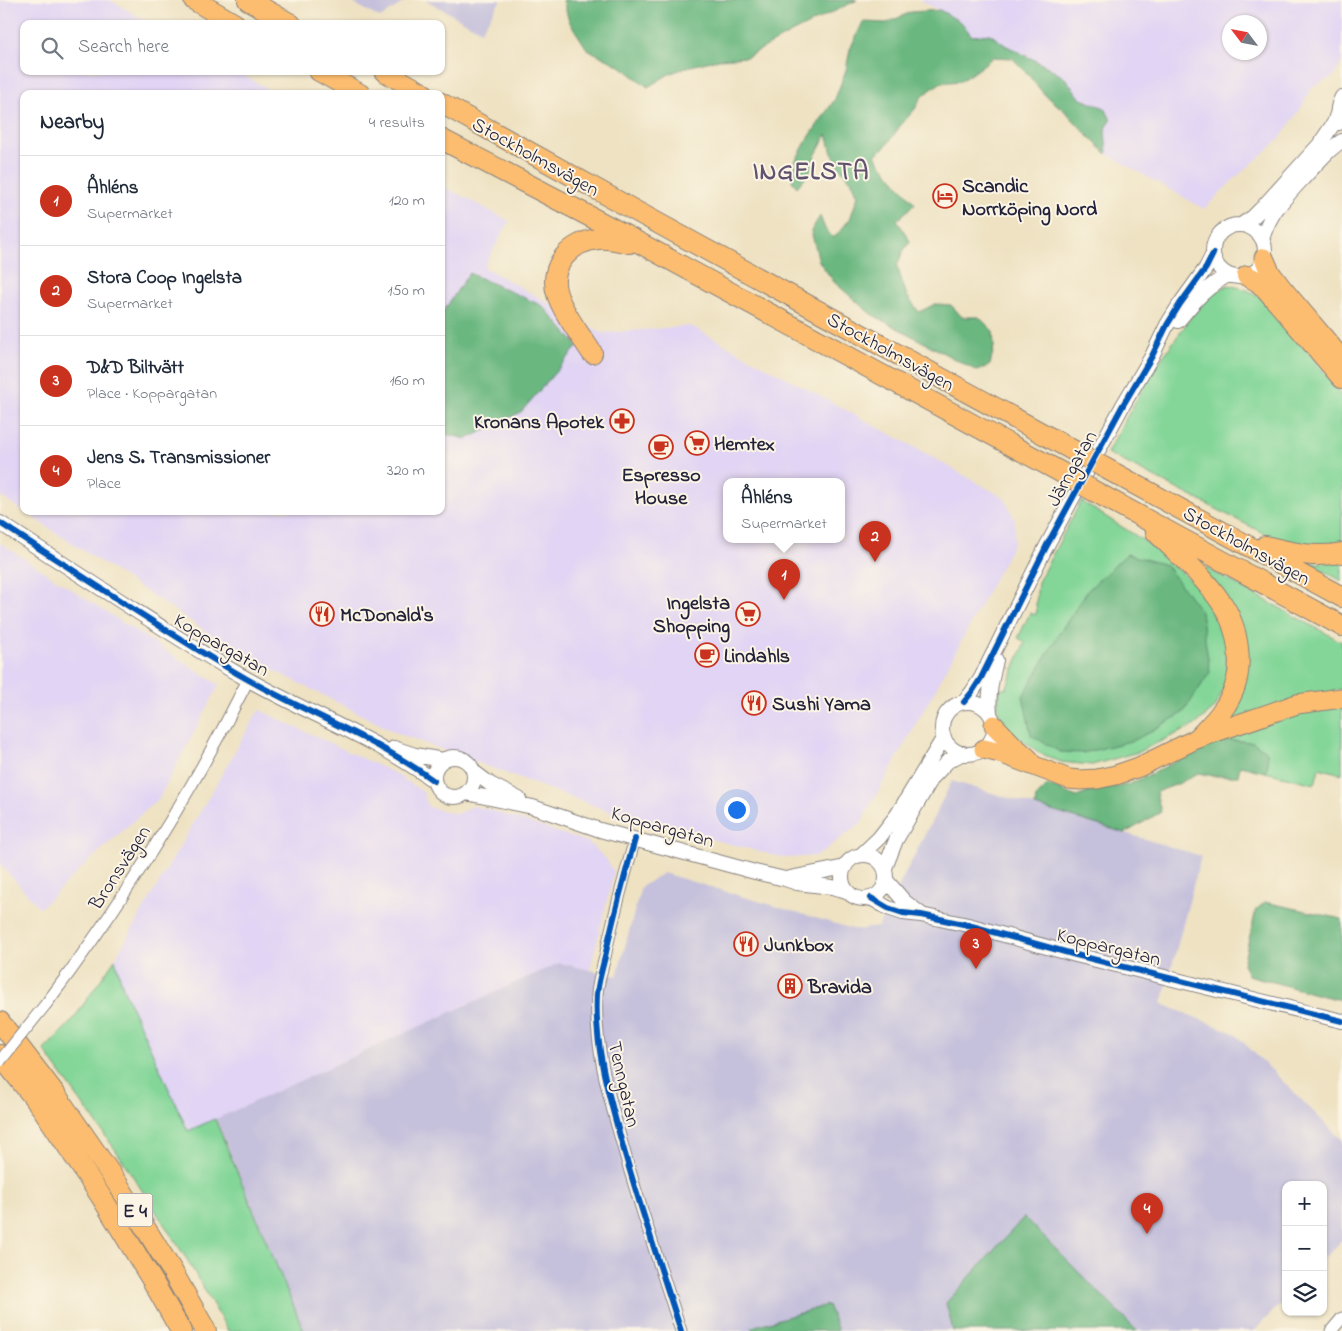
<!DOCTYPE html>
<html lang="en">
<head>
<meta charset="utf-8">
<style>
	:root { --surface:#fff; --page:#f6f6f7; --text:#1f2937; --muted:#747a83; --line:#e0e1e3; --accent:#c8321e }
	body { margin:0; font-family:"Indie Flower",sans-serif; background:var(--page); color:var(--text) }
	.controls { position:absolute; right:15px; bottom:15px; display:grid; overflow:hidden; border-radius:10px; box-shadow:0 1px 4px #0004 }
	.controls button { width:45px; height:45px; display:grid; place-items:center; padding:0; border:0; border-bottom:1px solid var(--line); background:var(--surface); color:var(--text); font:25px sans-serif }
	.compass { position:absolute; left:1222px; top:15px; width:45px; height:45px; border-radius:50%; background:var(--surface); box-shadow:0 1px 4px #0004; rotate:302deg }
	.you { position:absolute; left:736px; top:809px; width:18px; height:18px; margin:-12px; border:4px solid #fff; border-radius:50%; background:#1a73e8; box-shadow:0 0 0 8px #1a73e833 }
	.badge { display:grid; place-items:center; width:32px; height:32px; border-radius:50%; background:var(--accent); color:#fff; font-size:16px; font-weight:700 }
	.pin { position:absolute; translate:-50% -41px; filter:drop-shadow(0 1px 2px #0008) }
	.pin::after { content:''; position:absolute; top:26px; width:18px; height:15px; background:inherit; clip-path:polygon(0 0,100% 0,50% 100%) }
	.popup { position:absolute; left:723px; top:478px; width:122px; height:65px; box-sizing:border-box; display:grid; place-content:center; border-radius:10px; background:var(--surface); filter:drop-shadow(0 1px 4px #0005); font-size:16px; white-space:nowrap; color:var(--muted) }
	.popup b { font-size:19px; color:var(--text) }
	.popup::after { content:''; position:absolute; left:50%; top:100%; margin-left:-10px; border:10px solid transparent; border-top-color:var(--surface) }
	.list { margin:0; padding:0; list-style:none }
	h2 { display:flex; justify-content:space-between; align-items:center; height:65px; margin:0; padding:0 20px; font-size:21px }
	h2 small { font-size:16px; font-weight:400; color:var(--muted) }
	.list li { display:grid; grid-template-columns:32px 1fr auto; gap:15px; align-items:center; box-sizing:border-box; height:90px; padding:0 20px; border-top:1px solid var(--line) }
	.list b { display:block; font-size:19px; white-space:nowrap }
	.list p { margin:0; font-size:16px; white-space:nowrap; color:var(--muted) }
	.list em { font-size:16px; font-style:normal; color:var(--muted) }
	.icon { flex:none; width:28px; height:28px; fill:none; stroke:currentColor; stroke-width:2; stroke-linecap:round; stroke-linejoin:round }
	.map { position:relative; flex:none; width:1342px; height:1331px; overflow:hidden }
	.search { position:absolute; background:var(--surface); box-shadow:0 1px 4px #0004; left:20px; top:20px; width:425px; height:55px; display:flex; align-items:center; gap:12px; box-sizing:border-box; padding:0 18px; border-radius:10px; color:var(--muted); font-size:19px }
	.panel { position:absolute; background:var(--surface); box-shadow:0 1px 4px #0004; left:20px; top:90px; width:425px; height:425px; border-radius:10px }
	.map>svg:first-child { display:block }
	.built { fill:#e1d4f4; fill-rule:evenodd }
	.industrial { fill:#c5c0db }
	.green { fill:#83d698; stroke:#527c6a }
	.forest { fill:#6ab780; stroke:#466c5e }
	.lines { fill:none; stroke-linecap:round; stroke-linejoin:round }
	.minor-casing { stroke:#88827e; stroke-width:13 }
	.tertiary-casing { stroke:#88827e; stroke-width:16 }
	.trunk-casing { stroke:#88827e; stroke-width:21 }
	.motorway-casing { stroke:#88827e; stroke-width:22 }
	.minor { stroke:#fff; stroke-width:11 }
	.tertiary { stroke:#fff; stroke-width:14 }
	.trunk { stroke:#fcbd6f; stroke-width:19 }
	.motorway { stroke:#fcbd6f; stroke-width:20 }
	.minor-bridge-casing { stroke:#88827e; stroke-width:13; stroke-linecap:butt }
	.motorway-bridge-casing { stroke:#88827e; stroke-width:22; stroke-linecap:butt }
	.minor-bridge { stroke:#fff; stroke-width:11 }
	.motorway-bridge { stroke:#fcbd6f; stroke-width:20 }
	.cycleway-casing { stroke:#fcf5e5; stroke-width:9 }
	.cycleway { stroke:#0057b8; stroke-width:6 }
	.labels { text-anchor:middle; stroke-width:4; stroke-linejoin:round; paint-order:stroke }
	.shield { fill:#fcf5e5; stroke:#63616e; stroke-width:1 }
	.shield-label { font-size:19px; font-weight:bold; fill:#22223b }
	.street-label { font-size:20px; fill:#22223b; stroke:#fcf5e5 }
	.poi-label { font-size:20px; font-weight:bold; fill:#22223b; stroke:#fcf5e5; text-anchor:start }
	.district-label { font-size:25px; font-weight:bold; letter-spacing:1px; fill:#605370; stroke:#fcf5e5 }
</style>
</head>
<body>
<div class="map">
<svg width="1342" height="1331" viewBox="0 0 1342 1331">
	<rect width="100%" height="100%" fill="#fcf5e5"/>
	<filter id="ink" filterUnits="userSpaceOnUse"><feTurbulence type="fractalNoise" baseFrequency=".02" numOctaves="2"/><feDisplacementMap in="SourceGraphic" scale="10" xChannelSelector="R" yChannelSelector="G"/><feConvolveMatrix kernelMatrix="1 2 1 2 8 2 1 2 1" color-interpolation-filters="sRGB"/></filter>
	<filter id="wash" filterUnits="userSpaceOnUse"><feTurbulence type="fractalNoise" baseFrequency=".0096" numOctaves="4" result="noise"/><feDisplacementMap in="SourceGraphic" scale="20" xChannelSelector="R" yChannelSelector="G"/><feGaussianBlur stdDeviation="1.12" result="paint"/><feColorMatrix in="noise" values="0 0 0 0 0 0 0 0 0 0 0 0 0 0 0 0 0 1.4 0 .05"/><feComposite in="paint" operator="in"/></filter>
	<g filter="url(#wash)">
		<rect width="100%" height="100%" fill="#eee2c2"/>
		<!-- built -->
		<path class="built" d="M0 0H110L152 24H24V71H236L276 94H24V511H441V185L509 221 484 267 602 333 691 326 916 448 1004 498 1015 520 1014 542 940 681 860 824 817 856 785 858 622 816 397 733 238 652 0 496ZM726 481H842V539H726Z
			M920 0H1342V62L1334 76 1311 88 1303 105 1279 140 1234 179 1204 209 1107 154 1105 130V108L1081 99 1066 79 1048 67 1005 45 990 34 972 36 962 23ZM1230 22H1260V52H1230Z
			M0 543 219 685 159 798 90 860 40 908 0 864Z
			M259 710 396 774 423 792 428 807 457 814 473 806 490 810 588 842 606 859 614 872 590 970 559 963 188 1132 123 988 115 959Z"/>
		<!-- industrial -->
		<path class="industrial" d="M348 0H407L380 18Z
			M426 0H501L481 31Z
			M952 781 1201 856 1162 1004 1234 1033 1342 1140V1240L1323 1260V1185H1286V1298L1254 1331H1137L1024 1218 946 1303 953 1331H838L828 1305 752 1327 753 1331H304L216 1119 559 963 617 976 641 887 663 873 856 930 878 927Z"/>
		<!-- green -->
		<path class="green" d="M1228 285 1245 289 1263 298 1325 373 1342 397V543L1340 544 1309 549 1271 537 1107 453 1150 375 1199 306 1214 293Z
			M1081 501 1152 546 1195 584 1217 613 1228 644V677L1216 707 1195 725 1138 752 1092 765 1061 762 1040 753 1012 733 1004 725 997 708 1000 689H1006L1025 642 1018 638 1030 613 1035 615 1037 611 1036 604 1038 582Z
			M1192 560 1342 642V689L1224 722 1246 653Z
			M1342 562V581L1309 563Z
			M1342 705V774L1319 768 1315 784 1265 772 1268 764 1253 742 1223 740 1305 709Z
			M115 959 123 988 188 1131 215 1119 304 1331H228L188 1261 117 1152 44 1050 72 1021Z"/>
		<!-- forest -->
		<path class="forest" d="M563 0H857L793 32 747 57 719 59 687 67 669 74 648 87 620 66 587 49 569 21Z
			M940 10 962 23 972 36 990 34 1005 45 1048 67 1066 79 1081 99 1105 108 1111 120 1105 130 1107 154 1091 139 1067 113 1044 94 1025 71 1012 58 993 57 977 70 960 81 940 83 922 96 915 109 900 126 886 146 875 155 881 164 915 204 897 220 910 241 902 253 897 266 907 296 919 312 935 304 951 305 962 317H979L993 331 994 347 990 365 977 371 871 314 834 282 819 261 811 231 820 216 825 229 834 238 850 219 858 196 852 182 838 166 831 150 827 134 814 158 811 170 797 187 792 181 796 160 806 142 835 99 846 70 850 49 863 22 887 23 911 12Z
			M469 273 543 306 578 346 521 412 467 439 441 433V315Z
			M1127 554 1166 565 1201 612 1210 672 1183 713 1135 740 1083 753 1060 752 1031 735 1023 696 1060 632 1089 589Z
			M1223 740 1253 742 1267 752 1268 764 1265 772 1240 766 1238 776H1215L1198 773 1178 784 1156 792 1161 812 1125 833 1035 806 1036 797 1048 785 1077 797 1091 791 1130 784 1171 764 1208 742Z
			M1265 902 1342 919V1000L1319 995 1248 975 1243 964 1256 910Z
			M1024 1217 1137 1331H953L946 1303Z
			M828 1305 838 1331H753L752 1327Z"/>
	</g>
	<g filter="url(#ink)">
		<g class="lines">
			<!-- minor casing -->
			<g class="minor-casing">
				<path id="minor" d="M635 839C624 878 613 917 605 957 602 969 598 982 597 994 594 1050 610 1100 625 1154 642 1213 662 1272 681 1331
					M46 1004C123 902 191 794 248 680
					M1331 1331 1342 1318"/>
			</g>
			<!-- tertiary casing -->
			<g class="tertiary-casing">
				<path id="tertiary" d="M1339 123C1336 113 1337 106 1342 97
					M1213 251a26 26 0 1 1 52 0a26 26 0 1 1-52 0Z
					M1241 225 1253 217 1261 209 1319 145 1334 123 1337 114
					M1262 239C1265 229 1269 220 1275 211 1285 197 1297 185 1308 173 1319 162 1329 148 1342 141
					M1178 321C1194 302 1206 287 1228 275
					M0 523C35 546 70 568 105 591 152 621 199 652 247 679 309 714 377 739 434 781
					M942 728a26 26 0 1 1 52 0a26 26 0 1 1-52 0Z
					M964 702 972 692 981 678 1046 547 1123 405 1152 356 1167 325 1180 304 1206 268 1213 254
					M990 713C988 694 992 678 996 660
					M394 748 415 755 443 760
					M434 777a20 20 0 1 1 40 0a20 20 0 1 1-40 0Z
					M474 772 490 784 519 799
					M466 793 533 807 600 830 755 872 785 879 797 883 832 887 847 891
					M861 855 879 838 897 815 944 737
					M842 877a22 22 0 1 1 44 0a22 22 0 1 1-44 0Z
					M885 868 896 840 932 778 948 761 963 753
					M790 878 845 867
					M886 880 904 901 921 914
					M871 898 888 908 903 913 921 915 968 925 1076 955 1342 1021"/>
			</g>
			<!-- trunk casing -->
			<g class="trunk-casing">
				<path id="trunk" d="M1264 258 1270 272 1282 288 1342 359
					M994 725 1014 746 1029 759
					M984 749 1000 753 1069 779 1080 780 1097 779 1116 775 1139 767 1198 738 1297 704 1342 698"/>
			</g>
			<!-- motorway casing -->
			<g class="motorway-casing">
				<path id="motorway" d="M194 0 235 24
					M248 0 291 24
					M319 71 360 94
					M384 71 424 94
					M441 103 632 209 1078 453
					M441 139 612 228 1066 475
					M1247 276 1257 281 1266 289 1342 378
					M592 353C581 336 563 313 557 294 548 266 571 241 599 239 609 238 619 241 629 243
					M1105 468 1342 597
					M1092 490 1342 626
					M1156 532C1179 555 1203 576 1221 602 1239 627 1245 669 1231 696 1223 713 1210 725 1198 738
					M1265 546C1294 553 1312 558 1342 553
					M0 1022 56 1095 119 1186 171 1269 206 1331
					M0 1055 42 1108 102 1198 152 1280 181 1331"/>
			</g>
			<!-- minor -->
			<use href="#minor" class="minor"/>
			<!-- tertiary -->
			<use href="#tertiary" class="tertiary"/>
			<!-- trunk -->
			<use href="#trunk" class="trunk"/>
			<!-- motorway -->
			<use href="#motorway" class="motorway"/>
			<!-- minor-bridge casing -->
			<g class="minor-bridge-casing">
				<path id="minor-bridge" d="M0 1061 46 1004"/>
			</g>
			<!-- motorway-bridge casing -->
			<g class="motorway-bridge-casing">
				<path id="motorway-bridge" d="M1078 453 1105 468
					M1066 475 1092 490"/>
			</g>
			<!-- minor-bridge -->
			<use href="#minor-bridge" class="minor-bridge"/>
			<!-- motorway-bridge -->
			<use href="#motorway-bridge" class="motorway-bridge"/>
			<!-- cycleway casing -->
			<g class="cycleway-casing">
				<path id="cycleway" d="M0 523C35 546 70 568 105 591 152 621 199 652 247 679 309 714 377 739 434 781
					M964 702 972 692 981 678 1046 547 1123 405 1152 356 1167 325 1180 304 1206 268 1213 254
					M635 839C624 878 613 917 605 957 602 969 598 982 597 994 594 1050 610 1100 625 1154 642 1213 662 1272 681 1331
					M871 898 888 908 903 913 921 915 968 925 1076 955 1342 1021"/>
			</g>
			<!-- cycleway -->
			<use href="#cycleway" class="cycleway"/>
		</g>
	</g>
	<!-- icons -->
	<defs>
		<g id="hotel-ring" transform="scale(1.25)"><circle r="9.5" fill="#fcf5e5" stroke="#c8321e" stroke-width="1.5"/><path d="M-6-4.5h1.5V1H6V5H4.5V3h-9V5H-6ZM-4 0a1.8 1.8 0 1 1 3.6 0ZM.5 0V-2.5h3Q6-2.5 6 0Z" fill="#c8321e"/></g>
		<g id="pharmacy-ring" transform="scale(1.25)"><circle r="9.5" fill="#fcf5e5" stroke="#c8321e" stroke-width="1.5"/><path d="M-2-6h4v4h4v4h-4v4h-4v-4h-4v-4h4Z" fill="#c8321e"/></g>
		<g id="supermarket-ring" transform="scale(1.25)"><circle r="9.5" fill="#fcf5e5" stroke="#c8321e" stroke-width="1.5"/><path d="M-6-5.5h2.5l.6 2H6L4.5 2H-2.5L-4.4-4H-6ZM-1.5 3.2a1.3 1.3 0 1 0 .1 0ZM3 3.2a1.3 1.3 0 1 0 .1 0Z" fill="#c8321e"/></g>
		<g id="cafe-ring" transform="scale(1.25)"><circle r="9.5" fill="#fcf5e5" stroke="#c8321e" stroke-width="1.5"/><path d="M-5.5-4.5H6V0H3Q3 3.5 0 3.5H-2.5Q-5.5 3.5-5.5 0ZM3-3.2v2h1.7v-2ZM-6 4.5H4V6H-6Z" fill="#c8321e"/></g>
		<g id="restaurant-ring" transform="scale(1.25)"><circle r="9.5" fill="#fcf5e5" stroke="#c8321e" stroke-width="1.5"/><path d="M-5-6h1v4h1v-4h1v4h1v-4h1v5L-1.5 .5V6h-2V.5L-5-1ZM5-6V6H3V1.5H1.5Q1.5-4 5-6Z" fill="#c8321e"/></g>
		<g id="building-ring" transform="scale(1.25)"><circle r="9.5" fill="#fcf5e5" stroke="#c8321e" stroke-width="1.5"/><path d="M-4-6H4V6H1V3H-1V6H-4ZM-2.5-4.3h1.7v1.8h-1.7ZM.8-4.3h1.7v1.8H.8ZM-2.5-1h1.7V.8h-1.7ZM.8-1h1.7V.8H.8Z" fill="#c8321e"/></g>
	</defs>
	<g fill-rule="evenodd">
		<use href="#hotel-ring" x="945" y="196"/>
		<use href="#pharmacy-ring" x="622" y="421"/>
		<use href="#supermarket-ring" x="697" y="443"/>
		<use href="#cafe-ring" x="661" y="447"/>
		<use href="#restaurant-ring" x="322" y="614"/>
		<use href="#supermarket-ring" x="748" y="614"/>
		<use href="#cafe-ring" x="707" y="655"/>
		<use href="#restaurant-ring" x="754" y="703"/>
		<use href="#restaurant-ring" x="746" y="944"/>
		<use href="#building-ring" x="790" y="986"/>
	</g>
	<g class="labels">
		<!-- shield labels -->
		<rect class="shield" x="117.5" y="1193.5" width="35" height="33" rx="4"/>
		<g class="shield-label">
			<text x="135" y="1217">E 4</text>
		</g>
		<!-- street labels -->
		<g class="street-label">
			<text transform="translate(536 156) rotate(29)" y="7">Stockholmsvägen</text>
			<text transform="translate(891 351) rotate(29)" y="7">Stockholmsvägen</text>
			<text transform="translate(1071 468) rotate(-61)" y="7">Järngatan</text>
			<text transform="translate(1247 545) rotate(29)" y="7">Stockholmsvägen</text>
			<text transform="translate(222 644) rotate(30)" y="7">Koppargatan</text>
			<text transform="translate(663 826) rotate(16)" y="7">Koppargatan</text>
			<text transform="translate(119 867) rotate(-57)" y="7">Bronsvägen</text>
			<text transform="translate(1109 946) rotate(14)" y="7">Koppargatan</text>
			<text transform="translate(625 1084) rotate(77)" y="7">Tenngatan</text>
		</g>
		<!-- poi labels -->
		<g class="poi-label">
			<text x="962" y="192">Scandic<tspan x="962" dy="23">Norrköping Nord</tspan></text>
			<text x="604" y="428" text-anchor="end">Kronans Apotek</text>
			<text x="714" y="450">Hemtex</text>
			<text x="661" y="481" text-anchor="middle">Espresso<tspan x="661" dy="23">House</tspan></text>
			<text x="730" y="609" text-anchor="end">Ingelsta<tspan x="730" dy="23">Shopping</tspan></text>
			<text x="340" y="621">McDonald's</text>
			<text x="724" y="662">Lindahls</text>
			<text x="772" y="710">Sushi Yama</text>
			<text x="764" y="951">Junkbox</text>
			<text x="808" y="993">Bravida</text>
		</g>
		<!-- district labels -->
		<g class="district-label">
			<text x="811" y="179">INGELSTA</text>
		</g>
	</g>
</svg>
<div class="controls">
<button>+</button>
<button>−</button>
<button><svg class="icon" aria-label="layers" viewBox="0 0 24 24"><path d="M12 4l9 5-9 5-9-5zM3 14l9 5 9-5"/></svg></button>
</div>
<svg class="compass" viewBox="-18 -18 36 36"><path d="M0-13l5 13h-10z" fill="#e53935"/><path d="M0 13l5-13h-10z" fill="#747a83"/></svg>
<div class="you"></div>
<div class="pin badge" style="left:784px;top:600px">1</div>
<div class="popup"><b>Åhléns</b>Supermarket</div>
<div class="pin badge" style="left:875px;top:562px">2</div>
<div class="pin badge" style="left:976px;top:969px">3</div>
<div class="pin badge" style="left:1147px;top:1234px">4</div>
<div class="search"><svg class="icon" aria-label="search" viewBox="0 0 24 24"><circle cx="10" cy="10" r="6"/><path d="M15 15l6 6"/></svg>Search here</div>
<section class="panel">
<h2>Nearby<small>4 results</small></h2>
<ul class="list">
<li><span class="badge">1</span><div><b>Åhléns</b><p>Supermarket</p></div><em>120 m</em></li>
<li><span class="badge">2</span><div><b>Stora Coop Ingelsta</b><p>Supermarket</p></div><em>150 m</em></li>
<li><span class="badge">3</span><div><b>D&amp;D Biltvätt</b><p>Place · Koppargatan</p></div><em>160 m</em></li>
<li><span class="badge">4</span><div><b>Jens S. Transmissioner</b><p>Place</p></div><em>320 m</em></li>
</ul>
</section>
</div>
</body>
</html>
